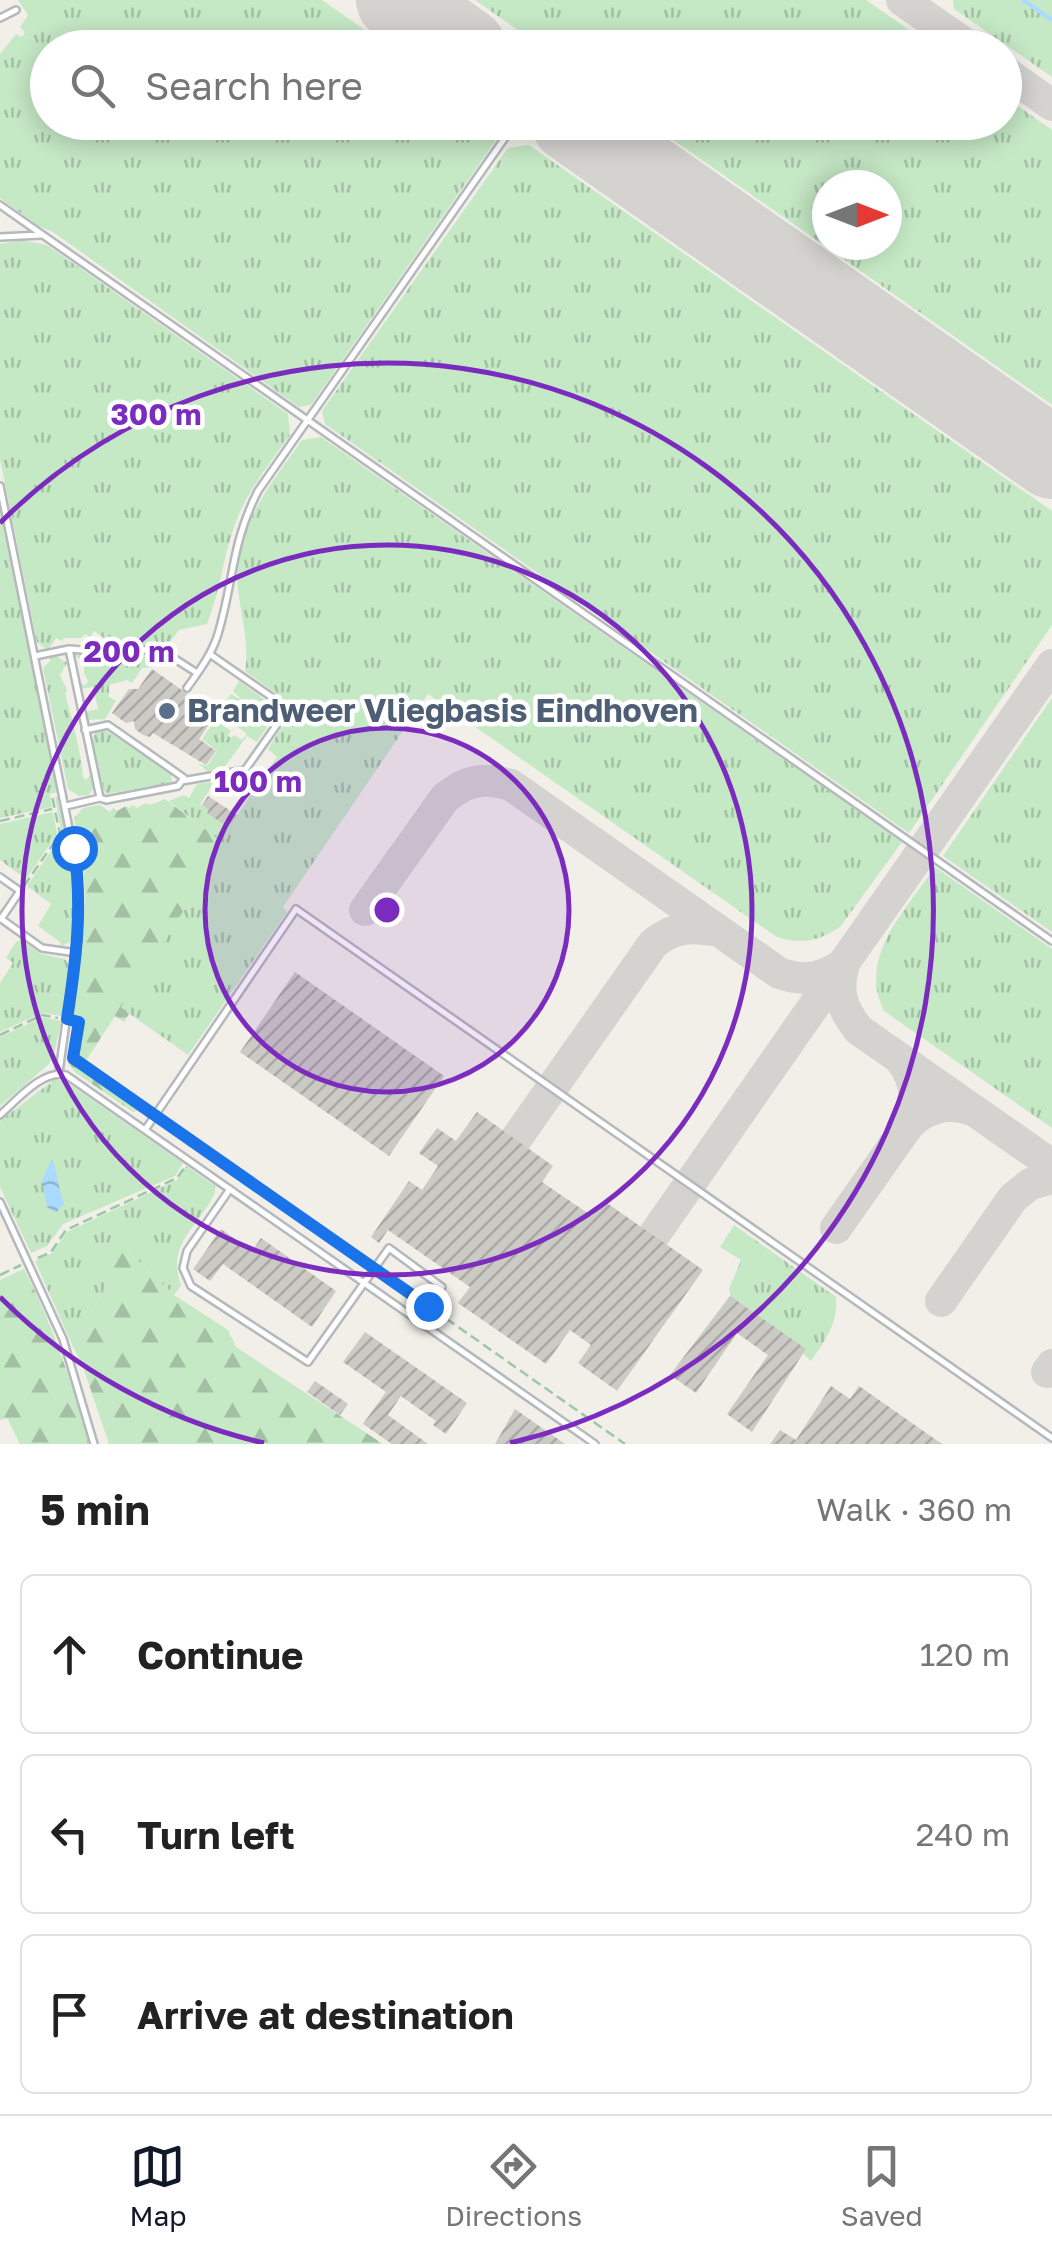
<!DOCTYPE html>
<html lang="en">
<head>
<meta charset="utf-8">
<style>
	:root { --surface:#fff; --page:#f6f6f6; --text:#222; --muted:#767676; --line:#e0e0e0; --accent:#111827 }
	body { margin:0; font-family:"Golos Text",sans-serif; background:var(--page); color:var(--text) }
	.compass { position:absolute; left:812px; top:170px; width:90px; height:90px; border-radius:50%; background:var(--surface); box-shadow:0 5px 25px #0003; rotate:90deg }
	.stop { position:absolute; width:30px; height:30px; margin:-22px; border:8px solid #1a73e8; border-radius:50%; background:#fff }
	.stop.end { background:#1a73e8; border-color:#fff; box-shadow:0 2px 10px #0008 }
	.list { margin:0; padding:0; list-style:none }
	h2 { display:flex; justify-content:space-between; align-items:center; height:130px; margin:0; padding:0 40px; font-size:42px }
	h2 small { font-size:32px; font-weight:400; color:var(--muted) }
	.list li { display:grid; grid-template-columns:65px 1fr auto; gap:30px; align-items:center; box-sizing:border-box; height:160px; margin:0 20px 20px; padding:0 20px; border:2px solid var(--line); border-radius:15px }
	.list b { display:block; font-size:38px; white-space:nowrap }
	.list em { font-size:32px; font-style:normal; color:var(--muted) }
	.icon { flex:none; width:55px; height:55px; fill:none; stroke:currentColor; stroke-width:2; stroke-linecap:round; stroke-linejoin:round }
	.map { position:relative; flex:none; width:1052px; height:1444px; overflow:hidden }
	.search { position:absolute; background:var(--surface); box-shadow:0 5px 25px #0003; left:30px; right:30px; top:30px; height:110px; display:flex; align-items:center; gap:25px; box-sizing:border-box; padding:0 35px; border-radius:55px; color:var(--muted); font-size:38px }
	.sheet { height:670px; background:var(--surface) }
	nav { display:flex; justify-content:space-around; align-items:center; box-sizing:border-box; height:140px; border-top:2px solid var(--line); background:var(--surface); font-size:28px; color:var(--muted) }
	nav a { display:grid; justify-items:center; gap:5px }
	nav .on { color:var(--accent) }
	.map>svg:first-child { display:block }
	.grass { fill:url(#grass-tufts); fill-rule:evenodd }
	.forest { fill:url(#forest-firs) }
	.water { fill:url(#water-waves) }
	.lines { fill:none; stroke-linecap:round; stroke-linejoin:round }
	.stream { stroke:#aadaff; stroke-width:4 }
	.taxiway { stroke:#d4d3d0; stroke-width:32 }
	.runway { stroke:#d4d3d0; stroke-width:82 }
	.building { fill:url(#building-hatch) }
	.lane-casing { stroke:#b5b8bc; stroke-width:10 }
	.path { stroke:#9cc7a9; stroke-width:2.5; stroke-dasharray:10 5; stroke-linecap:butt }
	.lane { stroke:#fff; stroke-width:5 }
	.route { stroke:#1a73e8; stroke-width:12 }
	.ring { fill:none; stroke:#7b2cbf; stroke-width:5 }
	.service-dot { fill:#5c6f8a; stroke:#fff; stroke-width:4 }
	.labels { text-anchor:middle; stroke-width:9; stroke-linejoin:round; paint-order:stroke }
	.service-label { font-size:32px; font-weight:bold; fill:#4e5e75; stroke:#fff; text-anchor:start }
	.centre { fill:#7b2cbf; stroke:#fff; stroke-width:5 }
	.ring-label { font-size:30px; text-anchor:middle; font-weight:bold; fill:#7b2cbf; stroke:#fff; stroke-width:9; stroke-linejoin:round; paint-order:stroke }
</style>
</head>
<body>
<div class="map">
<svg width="1052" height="1444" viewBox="0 0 1052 1444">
	<defs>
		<pattern id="grass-tufts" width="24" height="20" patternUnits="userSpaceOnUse" patternTransform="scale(2.5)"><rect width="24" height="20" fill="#c5e8c5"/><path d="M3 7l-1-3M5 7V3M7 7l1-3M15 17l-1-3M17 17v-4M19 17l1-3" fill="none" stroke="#a3c0a4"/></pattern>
		<pattern id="forest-firs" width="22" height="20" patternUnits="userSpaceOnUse" patternTransform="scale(2.5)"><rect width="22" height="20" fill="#c5e8c5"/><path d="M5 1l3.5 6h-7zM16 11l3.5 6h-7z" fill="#a3c0a4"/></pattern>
		<pattern id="water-waves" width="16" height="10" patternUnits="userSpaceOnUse" patternTransform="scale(2.5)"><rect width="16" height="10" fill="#aadaff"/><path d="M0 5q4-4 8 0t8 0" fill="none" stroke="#8eb4d2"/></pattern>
		<pattern id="building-hatch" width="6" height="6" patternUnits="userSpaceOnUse" patternTransform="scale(2.5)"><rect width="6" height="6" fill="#cccac5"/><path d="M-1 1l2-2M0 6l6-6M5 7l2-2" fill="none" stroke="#a9a8a4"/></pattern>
	</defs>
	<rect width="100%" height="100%" fill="#f1efe8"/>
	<!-- grass -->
	<path class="grass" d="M18 0H322L389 47 48 48V122L492 123 496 140 311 405 299 407 53 232 39 226 0 198V54L16 34 22 37 25 32 20 27 28 15Z
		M475 0H866L934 47H542Z
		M953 0H1052V77L954 9Z
		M1005 97 1052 130V405L649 123 1004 122ZM827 185H887V245H827Z
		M529 145 1052 511V625L909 833 325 424 322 411 508 148Z
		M20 240 47 245 288 414 290 435C270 463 247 491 235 524 223 557 220 592 207 624L179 630 168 645 124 648 128 640 111 643 94 631 90 637 85 634 81 638H64L62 641 56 638 48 650 37 642 0 459V244Z
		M321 437 902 842 840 927C819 941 801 945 777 937L428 694 283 907 287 912 188 1055 120 1007 225 845 169 801 184 795 189 798 197 784 215 782 200 804 231 824 277 757 268 749 285 722 282 698 245 671C250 642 239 608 237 579 235 526 274 480 302 440Z
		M0 512 58 792 50 794 52 807 0 818Z
		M149 651 161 655 153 667 142 668 132 683 127 680 109 685V697L116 701 105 719 87 720 85 712 98 709 93 687 80 689 79 682 85 686 88 681 84 673V663L74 655 82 654 92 662Z
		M56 656 67 663 60 675 67 690 65 694C72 719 81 751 83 777L86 780 91 774 93 789 89 795 79 796 68 789 43 668 50 661 49 657Z
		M239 681 265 700 269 724 257 742 247 736 224 768 207 771 199 764 207 766 217 751 202 739 215 720 231 731 228 736 231 738 234 735 242 740 247 734 234 724 241 721 244 715 225 702 231 694 243 701 233 691Z
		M1052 698V932L943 856Z
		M96 731H107L171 774 172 783 105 794 92 741Z
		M55 797H59L74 884V939L61 947 60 942 38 926 51 904 27 886 62 835Z
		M53 812 57 834 26 879 0 860V824Z
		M935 867 1052 949V1128L884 1011C857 957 906 910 935 867Z
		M22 940 41 954 65 959 70 966 62 1016 42 1013 0 1032V983L13 963 6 958 16 942Z
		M43 1017 61 1021 54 1055 49 1064 0 1106V1037Z
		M55 1079 65 1081 183 1163 175 1176 63 1224 47 1246 31 1253 0 1187V1121Z
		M186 1166 215 1186V1193C198 1228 166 1243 181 1285L174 1295 127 1250 110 1271 102 1296 70 1340 35 1261 52 1253 67 1232 177 1180Z
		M734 1225 836 1297C838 1324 826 1339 811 1361L790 1342 731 1299 729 1289 741 1260 720 1247Z"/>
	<!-- forest -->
	<path class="forest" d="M165 799 226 845 121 1007 129 1014 124 1022 115 1016 85 1062 149 1108 133 1112 76 1073 68 1062 85 903 84 872 74 818 83 808 100 805 110 812 113 808 117 811 126 806 130 808 132 805 137 808 146 803 150 805Z
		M127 1250 174 1295 228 1330 236 1347 383 1444H109L83 1367 70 1340 102 1296 113 1255Z
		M24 1269C53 1325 72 1383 89 1444H20L7 1418 0 1420V1280Z"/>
	<!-- water -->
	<path class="water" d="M52 1159C55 1163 59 1191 64 1203L56 1213 47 1207 42 1180Z"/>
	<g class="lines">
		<!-- stream -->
		<path class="stream" d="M1023 0 1052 20"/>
		<!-- taxiway -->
		<path class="taxiway" d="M902 0 971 48
			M1004 71 1052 105
			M365 910 445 798C467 780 483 777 511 785L779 973C805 982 821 979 844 964
			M844 964C836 991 841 1008 859 1030L1052 1165
			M900 1059C917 1080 919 1103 907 1127 925 1107 947 1101 972 1110
			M516 1139 653 944C674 926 692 926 719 931
			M836 1228 907 1127
			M654 1235 1052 665
			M941 1301 1013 1198 1030 1184 1052 1178
			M1047 1372 1052 1365"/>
		<!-- runway -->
		<path class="runway" d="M397 0 465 48
			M572 122 1052 458"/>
	</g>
	<!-- building -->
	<path class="building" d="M152 669 216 714 199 739 216 751 206 765 153 733 150 737 143 735 135 729 134 721 126 723 112 713 129 689H138Z
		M208 796 237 815 231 824 227 822 225 825 207 813 209 810 202 805Z
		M295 972 444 1076 389 1156 240 1052Z
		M477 1112 553 1166 542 1182 592 1216 604 1201 703 1270 617 1391 578 1363 591 1345 570 1330 546 1364 458 1303 470 1287 388 1230 379 1243 371 1237 409 1181 422 1190 438 1166 419 1153 437 1128 456 1141Z
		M221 1229 252 1251 261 1238 336 1291 312 1327 223 1264 210 1281 193 1269Z
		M730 1296 806 1349 752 1432 727 1414 768 1355 737 1333 696 1393 670 1375Z
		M365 1332 467 1403 446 1434 433 1425 436 1421 401 1396 388 1415 428 1444H392L363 1424 386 1392 343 1362Z
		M315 1381 348 1404 340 1415 307 1392Z
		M831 1386 850 1399 859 1386 942 1444H770L780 1430 796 1440Z
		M515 1409 565 1444H495Z"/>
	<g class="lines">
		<!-- lane casing -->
		<g class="lane-casing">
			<path id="lane" d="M0 18 16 10
				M0 205 1052 941
				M0 237 41 235
				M0 486 78 873V937L59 1072
				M70 649 82 650 94 657 158 648 197 673
				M35 656 69 649 100 798 66 806
				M187 688C199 671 212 654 218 634 234 581 231 544 258 491L516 122
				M85 730 108 725 184 778 178 786 106 800 100 798
				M182 781 245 770 276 726 273 698 211 655
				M0 877 20 891 1 919
				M0 918 42 948 77 953
				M0 1115C17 1100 43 1069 66 1075L595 1444
				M145 1130 296 909 1052 1438
				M230 1189 187 1251 183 1268 191 1286 308 1362 389 1248 442 1287 418 1319
				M0 1202 63 1339 94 1444"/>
		</g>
		<!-- path -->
		<path class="path" d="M0 821 52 809
			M24 886 60 834 52 796
			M76 1021 79 1022 73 1057 149 1111
			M0 1035 42 1015 58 1018
			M164 1121 366 1263
			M38 1258 51 1252 66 1230 177 1178 185 1167
			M381 1273 419 1300
			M0 1275 21 1265
			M434 1310 625 1444"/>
		<!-- lane -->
		<use href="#lane" class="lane"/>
	</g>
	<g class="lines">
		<!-- route -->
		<path class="route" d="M74 848C83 906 76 961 67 1019L79 1022 73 1058 428 1306"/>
	</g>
	<!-- distance rings -->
	<circle cx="387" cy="910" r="182" fill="#7b2cbf" fill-opacity=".12"/>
	<g class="ring">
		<circle cx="387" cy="910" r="182"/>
		<circle cx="387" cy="910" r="365"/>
		<path d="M264 1443A547 547 0 0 1 0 1297M0 523A547 547 0 1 1 510 1443"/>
	</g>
	<!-- markers -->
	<circle class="service-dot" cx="167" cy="711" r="10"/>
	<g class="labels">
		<!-- service labels -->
		<g class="service-label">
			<text x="187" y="722">Brandweer Vliegbasis Eindhoven</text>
		</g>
	</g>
	<circle cx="387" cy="910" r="15" class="centre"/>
	<g class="ring-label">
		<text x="156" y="425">300 m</text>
		<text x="129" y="662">200 m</text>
		<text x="258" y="792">100 m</text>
	</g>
</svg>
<svg class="compass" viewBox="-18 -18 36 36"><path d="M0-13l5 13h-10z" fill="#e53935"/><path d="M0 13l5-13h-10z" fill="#767676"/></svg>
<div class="stop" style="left:74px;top:848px"></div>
<div class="stop end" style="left:428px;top:1306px"></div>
<div class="search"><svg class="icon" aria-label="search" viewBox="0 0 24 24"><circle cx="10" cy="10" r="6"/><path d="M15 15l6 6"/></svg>Search here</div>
</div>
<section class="sheet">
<h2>5 min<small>Walk · 360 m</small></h2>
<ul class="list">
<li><svg class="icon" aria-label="ahead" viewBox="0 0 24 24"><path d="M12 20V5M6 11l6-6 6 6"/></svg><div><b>Continue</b></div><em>120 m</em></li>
<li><svg class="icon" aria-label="left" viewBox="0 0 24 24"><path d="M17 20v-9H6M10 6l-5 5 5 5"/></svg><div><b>Turn left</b></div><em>240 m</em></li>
<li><svg class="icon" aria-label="arrive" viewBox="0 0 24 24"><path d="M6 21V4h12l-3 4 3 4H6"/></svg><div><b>Arrive at destination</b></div></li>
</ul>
</section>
<nav>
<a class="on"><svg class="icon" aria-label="map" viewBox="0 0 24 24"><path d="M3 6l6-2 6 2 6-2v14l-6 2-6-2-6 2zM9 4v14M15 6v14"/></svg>Map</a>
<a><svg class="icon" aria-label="directions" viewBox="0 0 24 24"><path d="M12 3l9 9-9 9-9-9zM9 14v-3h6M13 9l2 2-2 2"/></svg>Directions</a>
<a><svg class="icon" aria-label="saved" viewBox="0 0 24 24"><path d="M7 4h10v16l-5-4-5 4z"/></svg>Saved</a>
</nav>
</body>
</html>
